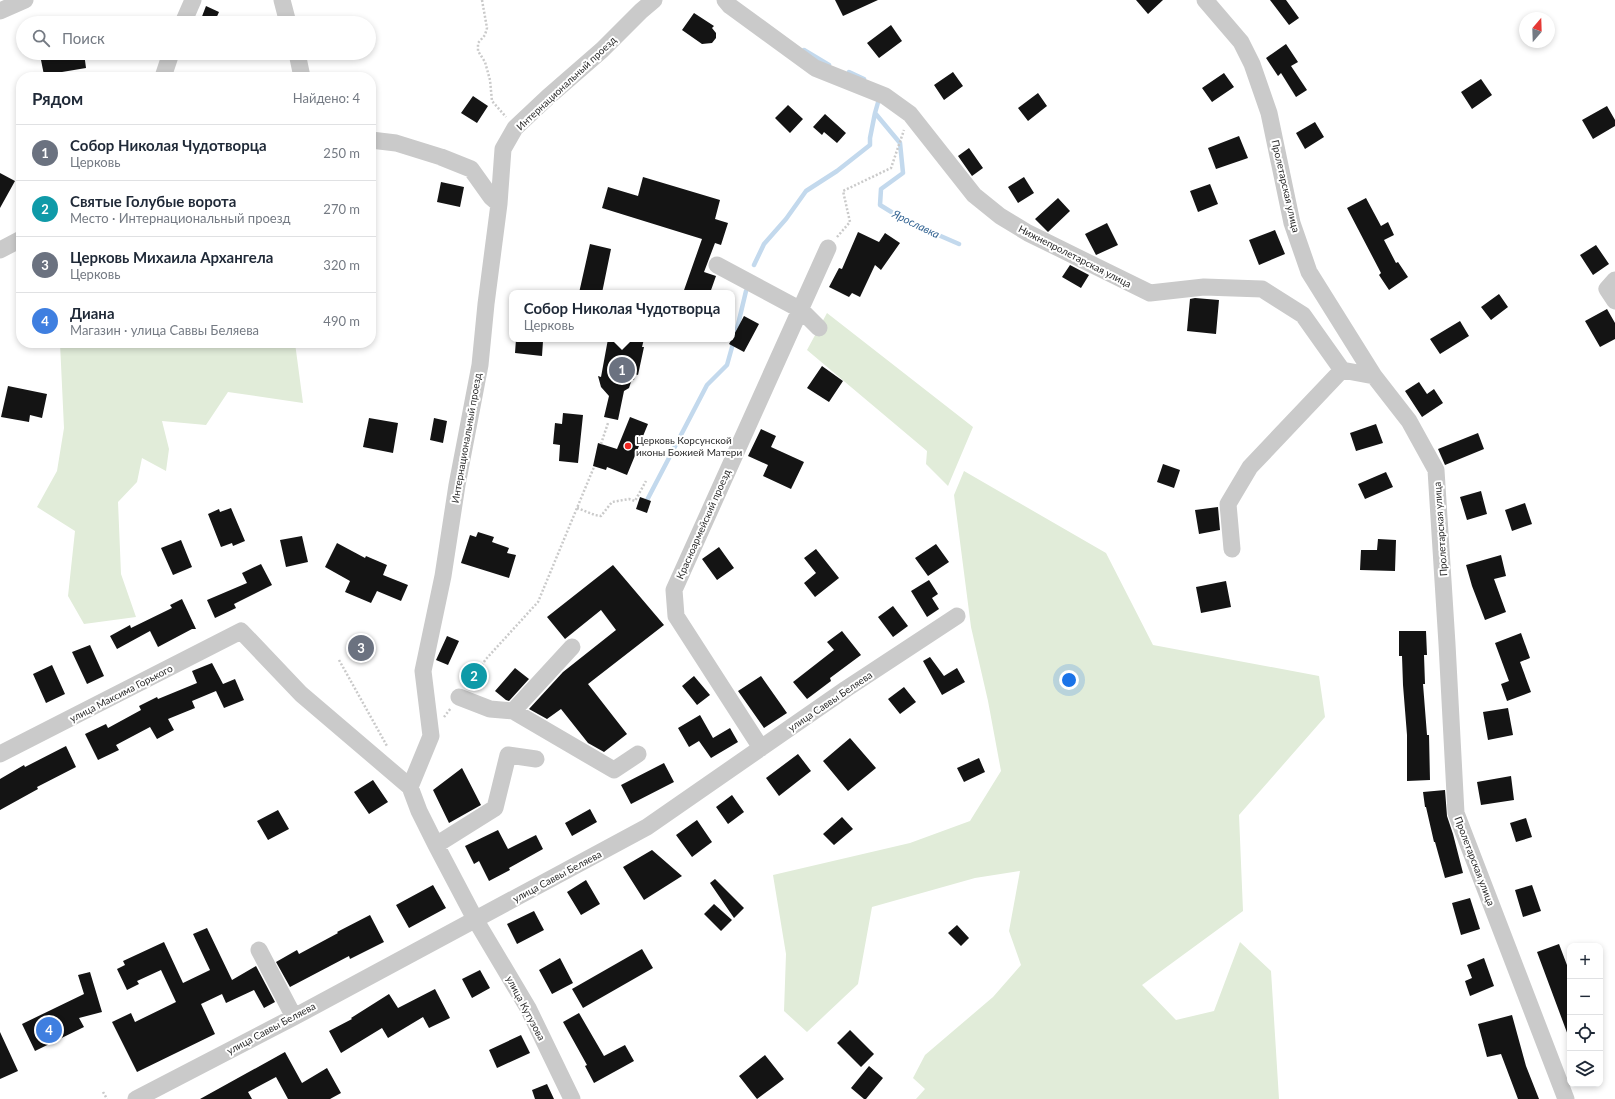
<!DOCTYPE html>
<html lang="ru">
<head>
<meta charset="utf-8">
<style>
	:root { --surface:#fff; --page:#f2f2f3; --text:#1f2937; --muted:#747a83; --line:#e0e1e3; --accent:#f12722 }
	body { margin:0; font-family:Lato,sans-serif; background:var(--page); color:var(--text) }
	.controls { position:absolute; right:12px; bottom:12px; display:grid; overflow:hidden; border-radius:8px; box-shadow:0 2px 6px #0003 }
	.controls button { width:36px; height:36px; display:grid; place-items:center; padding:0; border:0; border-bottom:1px solid var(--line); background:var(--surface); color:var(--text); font:20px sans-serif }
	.compass { position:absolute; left:1519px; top:12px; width:36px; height:36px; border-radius:50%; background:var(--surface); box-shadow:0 2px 6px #0003; rotate:19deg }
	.you { position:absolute; left:1069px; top:680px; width:14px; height:14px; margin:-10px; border:3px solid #fff; border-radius:50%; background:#1a73e8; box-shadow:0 0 0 6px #1a73e833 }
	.badge { display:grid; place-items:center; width:26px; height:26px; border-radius:50%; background:var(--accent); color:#fff; font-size:13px; font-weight:700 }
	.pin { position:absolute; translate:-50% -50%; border:2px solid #fff; box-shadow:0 1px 4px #0006 }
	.popup { position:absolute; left:509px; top:290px; width:226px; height:52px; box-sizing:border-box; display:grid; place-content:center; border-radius:8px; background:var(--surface); filter:drop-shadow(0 1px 3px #0005); font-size:13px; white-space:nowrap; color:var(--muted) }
	.popup b { font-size:15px; color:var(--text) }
	.popup::after { content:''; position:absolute; left:50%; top:100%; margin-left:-8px; border:8px solid transparent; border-top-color:var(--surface) }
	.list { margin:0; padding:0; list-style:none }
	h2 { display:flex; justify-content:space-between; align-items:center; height:52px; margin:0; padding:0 16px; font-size:17px }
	h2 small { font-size:13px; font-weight:400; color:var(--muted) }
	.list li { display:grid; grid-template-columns:26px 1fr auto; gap:12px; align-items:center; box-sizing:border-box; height:56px; padding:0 16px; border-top:1px solid var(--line) }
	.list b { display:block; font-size:15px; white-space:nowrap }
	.list p { margin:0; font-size:13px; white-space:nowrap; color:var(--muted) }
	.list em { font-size:13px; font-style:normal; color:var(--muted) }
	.icon { flex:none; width:22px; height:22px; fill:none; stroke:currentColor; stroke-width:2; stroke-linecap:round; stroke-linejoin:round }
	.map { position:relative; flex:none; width:1615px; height:1099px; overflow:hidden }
	.search { position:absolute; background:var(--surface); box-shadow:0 2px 6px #0003; left:16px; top:16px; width:360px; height:44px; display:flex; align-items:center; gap:10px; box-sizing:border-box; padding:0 14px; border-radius:22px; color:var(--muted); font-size:15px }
	.panel { position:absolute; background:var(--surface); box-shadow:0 2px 6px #0003; left:16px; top:72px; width:360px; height:276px; border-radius:16px }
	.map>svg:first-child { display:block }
	.green { fill:#e1ecd9 }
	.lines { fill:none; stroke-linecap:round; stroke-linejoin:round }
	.stream { stroke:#c3d9ed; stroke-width:4.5 }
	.building { fill:#141414 }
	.path { stroke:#cacaca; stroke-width:2.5; stroke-dasharray:2 2; stroke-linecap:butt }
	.minor { stroke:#cacaca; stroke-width:17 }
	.poi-dot { fill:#f12722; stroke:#fff; stroke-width:1.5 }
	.labels { text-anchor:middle; stroke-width:4; stroke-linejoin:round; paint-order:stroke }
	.street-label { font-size:10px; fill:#2d2d2d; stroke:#fff }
	.poi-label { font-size:10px; fill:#2d2d2d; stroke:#fff; text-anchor:start }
	.water-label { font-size:11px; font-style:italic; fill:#366694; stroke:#fff }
</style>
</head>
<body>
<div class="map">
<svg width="1615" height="1099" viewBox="0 0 1615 1099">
	<rect width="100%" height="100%" fill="#fff"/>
	<!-- green -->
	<path class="green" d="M827 313 973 427 948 486 926 464 927 451 807 350Z
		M60 343H295L303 403 228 392 206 425 162 421 169 449 166 471 142 458 137 482 118 502 121 574 136 617 84 624 68 596 75 531 37 507 57 471 64 428Z
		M964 471 1106 553 1153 645 1319 676 1325 717 1239 815 1243 911 1142 985 1176 1020 1214 1011 1240 942 1271 971 1279 1099H916L925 1089 913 1078 925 1055 993 997 1021 965 1009 931 1020 871 975 878 872 907 858 984 807 1032 784 1011 786 954 773 875 910 843 970 821 1001 771 988 701 971 627 954 495Z"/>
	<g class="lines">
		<!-- stream -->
		<path class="stream" d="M804 50 829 65
			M849 72 864 79
			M879 99 875 113 900 143 903 173 881 189 880 205 906 221 959 244
			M754 265 764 244 786 219 806 191 837 171 870 145V138L875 113
			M736 333 746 291
			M645 504 707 385 727 365 734 340"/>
	</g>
	<!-- building -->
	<path class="building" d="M835 0H878L843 16Z
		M1136 0H1163L1148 14Z
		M1270 0H1286L1299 18 1289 25Z
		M206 6 219 12 214 23 201 19Z
		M694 13 714 26 712 28 716 33V38L712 43 702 44 682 30Z
		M891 25 902 41 879 58 867 43Z
		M1286 44 1298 62 1291 66 1307 90 1296 97 1281 73 1278 76 1266 58Z
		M47 53H84L86 68 44 75 40 55 47 54Z
		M953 72 963 86 944 100 934 85Z
		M1224 73 1234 87 1212 102 1202 88Z
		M1481 79 1492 95 1472 109 1461 92Z
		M1038 93 1047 106 1028 121 1018 108Z
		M473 96 488 106 477 123 461 113Z
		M788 105 803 119 790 133 775 118Z
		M1607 106 1615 120V126L1593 139 1582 120Z
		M825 114 846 133 837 143 824 132 822 135 813 127Z
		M1315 122 1324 137 1305 149 1296 133Z
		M1239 136 1248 158 1216 169 1208 148Z
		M969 148 983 168 972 176 958 156Z
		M0 173 15 181 0 208Z
		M643 177 720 200 715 219 728 223 721 245 715 243 704 272 716 276 710 293H683L702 239 602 208 608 187 638 196Z
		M1024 177 1034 193 1018 203 1008 187Z
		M441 182 464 187 460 207 437 202Z
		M1210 184 1218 204 1198 212 1190 191Z
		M1058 198 1070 211 1048 232 1035 219Z
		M1366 198 1381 226 1388 222 1394 235 1384 240 1396 263 1398 262 1408 277 1389 290 1379 275 1381 273 1347 208Z
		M1107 223 1118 245 1096 255 1085 234Z
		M1275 230 1285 254 1259 265 1249 240Z
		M858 232 879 242 885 233 900 243 881 270 875 265 860 297 852 293 849 297 829 287 839 268 842 269Z
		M590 244 611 249 602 293H579Z
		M1596 245 1609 264 1593 275 1580 255Z
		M1070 265 1089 275 1081 288 1062 277Z
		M1499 294 1508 307 1491 320 1481 307Z
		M1195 298 1219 300 1216 334 1187 331 1190 299Z
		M1607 309 1615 323V339L1600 347 1585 321Z
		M744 316 759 324 744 352 729 344Z
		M1460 321 1469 336 1440 354 1430 339Z
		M516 339 543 341 542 356 515 353Z
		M608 339H644L642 347H644L638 375 635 374 634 380 632 379 629 388 624 391 618 420 604 417 609 396 601 387 598 376 601 377Z
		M822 366 843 381 829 402 807 388Z
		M1419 382 1427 394 1434 389 1443 403 1422 417 1405 391Z
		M8 386 47 394 42 418 30 415 29 422 1 417Z
		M563 413 583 415 578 463 559 461 560 445 553 444 555 423 562 424Z
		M630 417 648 424 627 475 607 467 606 470 593 466 598 443 617 449Z
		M369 418 398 423 393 453 363 447Z
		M434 418 447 421 443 443 430 440Z
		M1376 424 1383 443 1356 451 1350 433Z
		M761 429 776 436 771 447 804 462 791 489 763 476 768 465 748 456Z
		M1478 433 1484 449 1445 465 1438 449Z
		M1163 464 1180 470 1174 488 1157 482Z
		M1386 472 1393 487 1365 499 1358 484Z
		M1481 491 1487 514 1467 520 1460 497Z
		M640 497 651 501 647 513 636 509Z
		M1525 503 1532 524 1512 531 1505 510Z
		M1218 507 1220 530 1199 534 1195 510Z
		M231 508 245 541 233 546 232 543 221 547 208 514 219 509 220 512Z
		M478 532 494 537 492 542 509 548 507 553 516 555 509 578 461 563 470 535 476 537Z
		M302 536 308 562 286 567 280 540Z
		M1378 539 1396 540 1395 571 1360 570 1361 550H1377Z
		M181 540 192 567 173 575 161 548Z
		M337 543 365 558 366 556 387 565 383 575 408 585 401 601 377 591 371 603 345 592 350 581 325 567Z
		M936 544 949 562 928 576 915 558Z
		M719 547 734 568 717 580 702 559Z
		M816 549 839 578 815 597 804 583 816 573 804 558Z
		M1501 555 1506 576 1494 579 1506 612 1485 620 1472 586 1466 565Z
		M261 564 272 585 234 604 236 608 215 618 207 600 247 583 242 573Z
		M613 565 664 625 588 684 627 734 604 752 588 743 561 709 547 719 529 709 563 672 616 630 601 610 565 639 547 617Z
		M929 580 938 594 932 598 939 609 927 617 911 591Z
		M1226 581 1231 607 1201 613 1196 587Z
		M182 599 196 629H192L158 647 150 631 117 649 110 636 130 625 131 628 172 608 170 605Z
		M893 606 908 626 893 637 878 617Z
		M842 631 861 655 830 678 831 681 807 699 793 682 834 650 827 642Z
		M1399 631H1426L1427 655H1424L1425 684H1423L1427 735H1429L1430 780 1407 781V735L1403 685 1402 656H1399Z
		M1521 633 1530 658 1520 662 1531 692 1507 701 1501 684 1509 681 1495 643Z
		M447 636 459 641 448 665 436 660Z
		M363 637 372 652 358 659 350 644Z
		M90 645 104 676 87 684 72 652Z
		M930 657 944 676 957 668 965 682 942 695 923 661Z
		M212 663 223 684 235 679 244 700 224 708 216 691 192 701 195 708 168 719 174 730 157 739 150 727 116 745 119 750 98 760 85 734 106 724 108 728 141 710 139 706 157 697 158 699 197 683 192 671Z
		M52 665 65 694 46 703 33 674Z
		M515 668 529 679 509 701 506 700 495 691Z
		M694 676 710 695 697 705 682 686Z
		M761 676 787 713 764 728 738 691Z
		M904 687 916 702 900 714 888 699Z
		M1508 708 1513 735 1488 740 1483 712Z
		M700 715 713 738 730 728 738 742 711 758 699 741 689 747 678 728Z
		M850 738 876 768 848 791 823 761Z
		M66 746 76 767 37 787 38 789 0 810V779L24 765 25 767Z
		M798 754 811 771 779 796 766 778Z
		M979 758 985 772 964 782 957 768Z
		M664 763 674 782 631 804 621 785Z
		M462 768 481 805 449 823 433 790Z
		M1511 776 1514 800 1481 805 1477 782Z
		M373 780 388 802 369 814 354 792Z
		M1445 790 1447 816 1453 834 1463 873 1445 878 1435 842H1434L1426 807H1425L1423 792Z
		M732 795 744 812 728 824 716 807Z
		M590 809 597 822 572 836 565 823Z
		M278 810 289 829 268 840 257 821Z
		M842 817 853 829 834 845 823 834Z
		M1526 818 1532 837 1516 842 1510 823Z
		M697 820 712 842 692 857 676 835Z
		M498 830 508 849 536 835 543 849 509 868 510 870 489 881 479 861 474 864 465 846Z
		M652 850 682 876 644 900 623 867Z
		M715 879 744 908 734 918 710 883Z
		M586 880 600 904 581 915 567 892Z
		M433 885 446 908 409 928 396 905Z
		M1532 885 1541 911 1523 917 1515 890Z
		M1470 898 1480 929 1461 935 1452 903Z
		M714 904 732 920 721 931 704 914Z
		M534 911 544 930 517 944 507 924Z
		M370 915 384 942 350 959 349 956 290 987 276 962 297 950 299 954 338 933 337 932Z
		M957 925 969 938 961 946 948 933Z
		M207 928 232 980 256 966 275 1002 264 1008 254 990 226 1003 222 994 201 1004 215 1034 137 1072 112 1022 131 1013 135 1022 176 1002 161 970 137 981 139 984 127 990 117 969 125 965 123 961 164 942 183 983 210 970 193 934Z
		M1559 944 1570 973V1038H1569L1537 952Z
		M642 949 653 968 583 1008 572 989Z
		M560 958 573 983 552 994 539 970Z
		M1484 958 1494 986 1470 996 1465 981 1472 978 1467 965Z
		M480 970 490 988 472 998 462 979Z
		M90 972 102 1012 79 1018 84 1027 35 1051 22 1024 84 994 78 975Z
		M435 989 450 1018 429 1028 423 1017 388 1038 382 1028 341 1053 329 1031 352 1019 351 1018 389 994 398 1008Z
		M579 1013 604 1056 625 1045 634 1061 594 1083 585 1066 587 1065 563 1022Z
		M1512 1015 1526 1066 1539 1099H1518L1501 1054 1487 1057 1478 1024Z
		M850 1030 874 1054 861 1067 837 1043Z
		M0 1032 18 1071 0 1079Z
		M521 1035 530 1053 497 1068 489 1050Z
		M285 1052 302 1083 327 1068 341 1093 330 1099H288L276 1077 248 1092 252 1099H200Z
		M765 1055 784 1079 757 1099 739 1076Z
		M869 1066 883 1078 866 1099H864L851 1088Z
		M547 1084 554 1099H535L532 1090Z"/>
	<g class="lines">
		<!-- path -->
		<path class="path" d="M482 0 487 28 485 35 478 43V51L485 62 490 80 492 101 506 117
			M837 237 850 222 843 191 891 168 904 130
			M601 444 608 423
			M577 508 595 515 601 516 612 502 629 499 635 501 646 481
			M339 660 387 746
			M468 685 486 659 538 602 594 467
			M444 717 451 708
			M103 1092 107 1099"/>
		<!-- minor -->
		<path class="minor" d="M282 0 288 23
			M725 0 730 6 815 68 885 96 910 114 974 195 1000 216 1028 233 1150 293 1204 287 1262 289 1303 315 1342 370 1374 376
			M1205 0 1241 42 1252 64 1269 113 1292 223 1309 272 1374 376 1409 421 1436 470 1447 644 1456 813 1566 1099
			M0 11 25 0
			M183 23 193 0
			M297 53 302 77
			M163 77 171 53
			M371 140 396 143 441 157 471 169 491 197 499 204
			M0 250 21 239
			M717 265 801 310 819 328
			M1615 280 1607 289 1615 301
			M1232 549 1228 504 1250 467 1342 370
			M459 697 490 709 513 711 572 647
			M513 711 614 770 638 754
			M761 748 676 616 674 590 828 248
			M0 754 241 631 301 694 410 787
			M436 845 495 808 508 755 536 759
			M259 950 294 1017
			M136 1099 294 1017 647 827 846 689 957 616
			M572 1099 528 1008 475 919 436 845 419 811 410 787 431 736 423 671 443 576 457 485 480 365 486 304 499 204 503 149 515 128 548 97 602 50 641 11 654 0"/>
	</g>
	<!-- markers -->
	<circle class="poi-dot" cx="628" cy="446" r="4"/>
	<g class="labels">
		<!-- street labels -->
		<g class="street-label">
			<text transform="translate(566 83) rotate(-43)" y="4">Интернациональный проезд</text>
			<text transform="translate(1286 186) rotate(77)" y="4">Пролетарская улица</text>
			<text transform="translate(1075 256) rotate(27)" y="4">Нижнепролетарская улица</text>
			<text transform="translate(466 438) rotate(-80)" y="4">Интернациональный проезд</text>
			<text transform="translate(703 524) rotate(-66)" y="4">Красноармейский проезд</text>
			<text transform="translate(1440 529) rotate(-94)" y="4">Пролетарская улица</text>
			<text transform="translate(121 693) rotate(-27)" y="4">улица Максима Горького</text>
			<text transform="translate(830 701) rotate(-34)" y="4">улица Саввы Беляева</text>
			<text transform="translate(1475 861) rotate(69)" y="4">Пролетарская улица</text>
			<text transform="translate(557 876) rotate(-28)" y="4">улица Саввы Беляева</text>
			<text transform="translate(526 1008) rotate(62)" y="4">улица Кутузова</text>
			<text transform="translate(271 1028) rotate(-28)" y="4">улица Саввы Беляева</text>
		</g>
		<!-- poi labels -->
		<g class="poi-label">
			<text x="636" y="444">Церковь Корсунской<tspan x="636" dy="12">иконы Божией Матери</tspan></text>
		</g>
		<!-- water labels -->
		<g class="water-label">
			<text transform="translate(916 224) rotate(26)" y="4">Ярославка</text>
		</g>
	</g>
</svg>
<div class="controls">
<button>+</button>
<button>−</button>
<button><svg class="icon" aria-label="locate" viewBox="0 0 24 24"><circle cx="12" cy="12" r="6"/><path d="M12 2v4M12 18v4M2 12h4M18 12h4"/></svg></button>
<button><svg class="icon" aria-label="layers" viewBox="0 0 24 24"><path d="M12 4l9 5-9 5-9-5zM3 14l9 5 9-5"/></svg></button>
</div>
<svg class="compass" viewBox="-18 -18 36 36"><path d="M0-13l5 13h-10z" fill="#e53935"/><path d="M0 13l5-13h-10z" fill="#747a83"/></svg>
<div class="you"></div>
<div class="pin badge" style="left:622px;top:370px;background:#6b7280">1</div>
<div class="popup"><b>Собор Николая Чудотворца</b>Церковь</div>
<div class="pin badge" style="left:474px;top:676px;background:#0f9aa8">2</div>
<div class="pin badge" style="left:361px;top:648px;background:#6b7280">3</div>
<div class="pin badge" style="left:49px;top:1030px;background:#3f7fe0">4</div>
<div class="search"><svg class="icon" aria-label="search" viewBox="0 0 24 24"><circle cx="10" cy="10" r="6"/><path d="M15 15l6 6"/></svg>Поиск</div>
<section class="panel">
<h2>Рядом<small>Найдено: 4</small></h2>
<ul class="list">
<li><span class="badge" style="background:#6b7280">1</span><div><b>Собор Николая Чудотворца</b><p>Церковь</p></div><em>250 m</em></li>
<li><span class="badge" style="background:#0f9aa8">2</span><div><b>Святые Голубые ворота</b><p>Место · Интернациональный проезд</p></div><em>270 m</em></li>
<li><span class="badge" style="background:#6b7280">3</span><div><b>Церковь Михаила Архангела</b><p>Церковь</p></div><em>320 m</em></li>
<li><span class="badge" style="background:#3f7fe0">4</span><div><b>Диана</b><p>Магазин · улица Саввы Беляева</p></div><em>490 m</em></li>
</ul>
</section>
</div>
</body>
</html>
